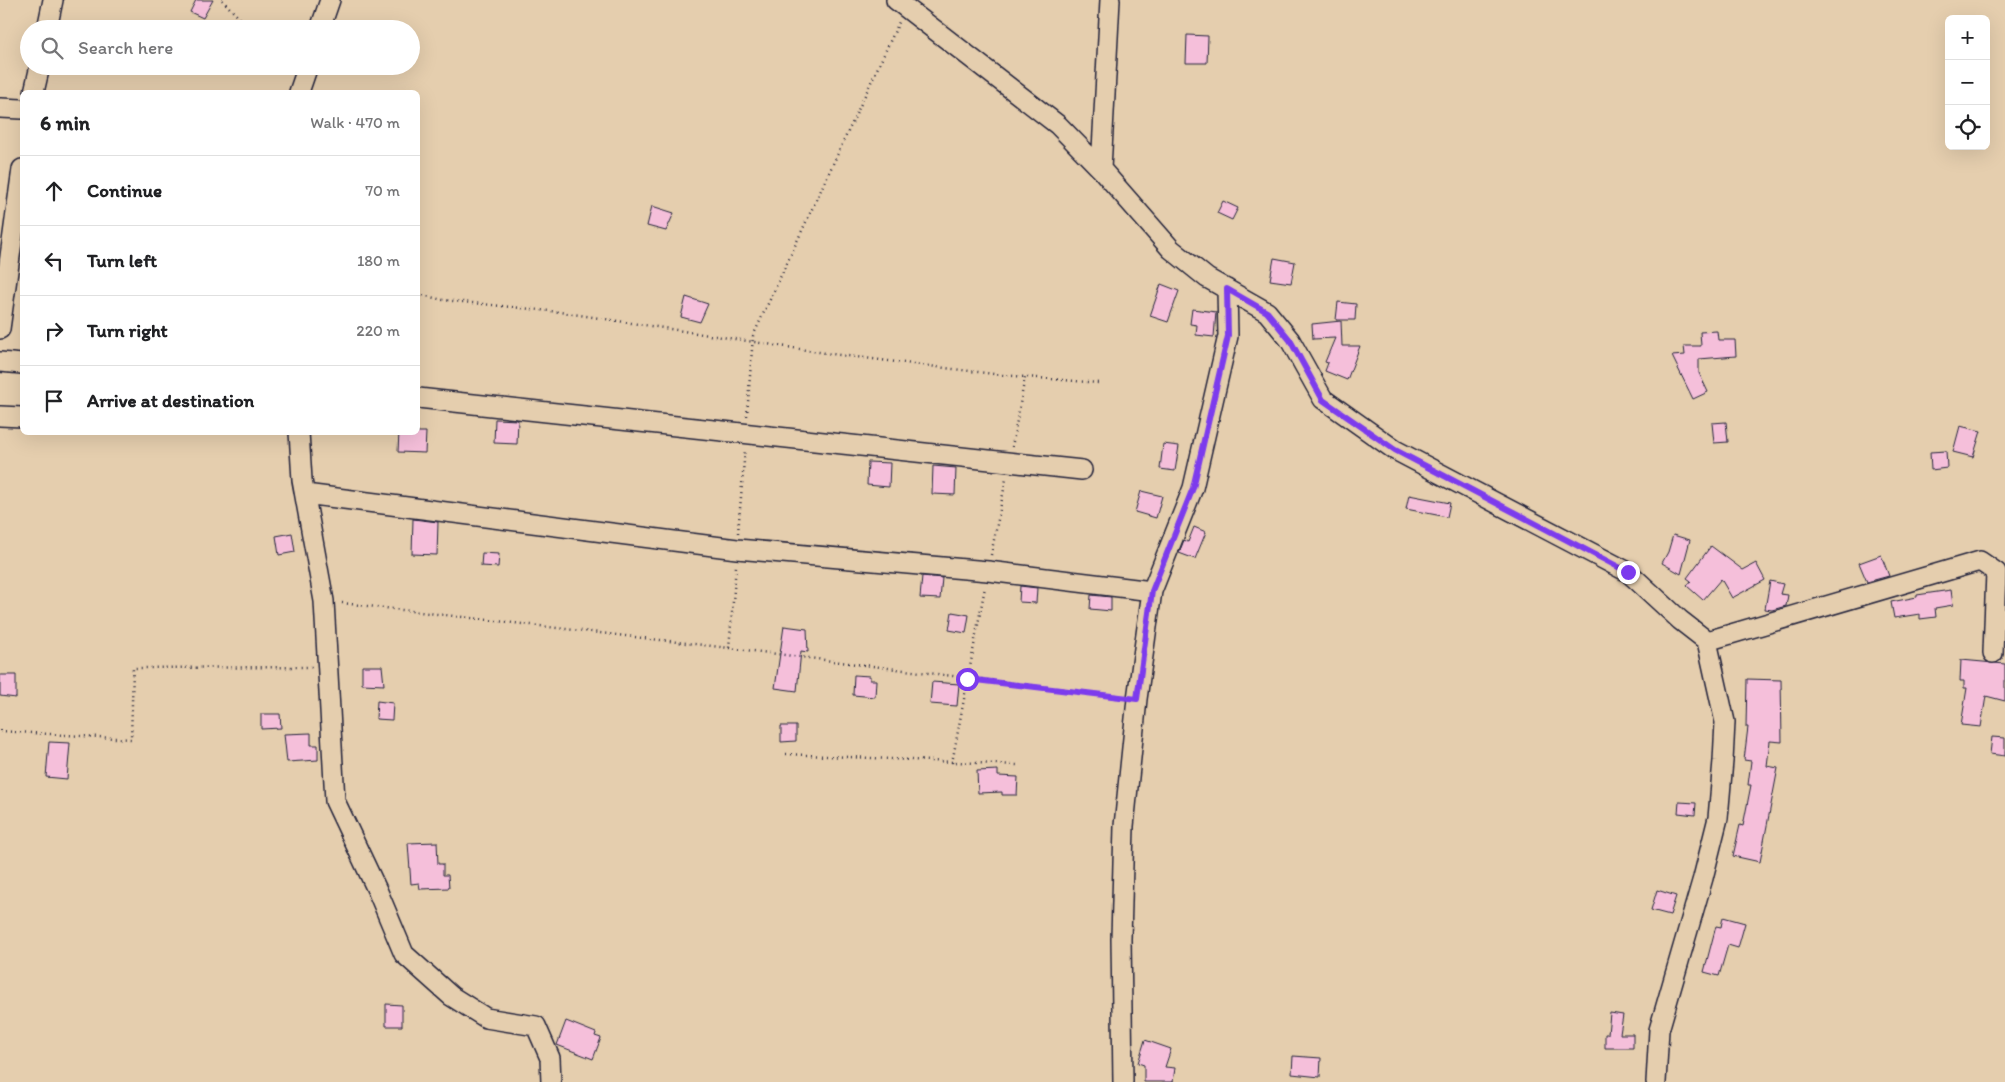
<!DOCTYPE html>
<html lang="en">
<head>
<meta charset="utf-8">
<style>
	:root { --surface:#fff; --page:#f6f6f6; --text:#202124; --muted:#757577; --line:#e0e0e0 }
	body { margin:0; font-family:Itim,sans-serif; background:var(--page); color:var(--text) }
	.controls { position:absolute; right:15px; top:15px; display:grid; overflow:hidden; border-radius:8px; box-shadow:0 5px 20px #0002 }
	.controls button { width:45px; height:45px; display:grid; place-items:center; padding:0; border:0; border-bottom:1px solid var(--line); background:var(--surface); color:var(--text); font:25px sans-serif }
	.stop { position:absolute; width:15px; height:15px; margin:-11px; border:4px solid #7c3aed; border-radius:50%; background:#fff }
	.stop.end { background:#7c3aed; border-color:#fff; box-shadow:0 1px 5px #0008 }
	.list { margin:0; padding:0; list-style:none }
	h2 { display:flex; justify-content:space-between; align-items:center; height:65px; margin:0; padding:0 20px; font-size:21px }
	h2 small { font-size:16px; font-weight:400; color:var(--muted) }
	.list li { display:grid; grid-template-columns:32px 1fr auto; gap:15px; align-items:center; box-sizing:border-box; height:70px; padding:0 20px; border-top:1px solid var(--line) }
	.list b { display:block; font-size:19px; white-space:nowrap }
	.list em { font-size:16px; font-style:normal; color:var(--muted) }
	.icon { flex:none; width:28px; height:28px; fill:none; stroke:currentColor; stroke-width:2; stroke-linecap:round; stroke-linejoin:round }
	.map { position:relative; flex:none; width:2005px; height:1082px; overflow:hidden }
	.search { position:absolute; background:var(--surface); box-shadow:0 5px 20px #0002; left:20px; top:20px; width:400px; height:55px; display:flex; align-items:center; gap:12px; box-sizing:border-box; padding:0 18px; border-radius:28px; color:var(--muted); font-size:19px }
	.panel { position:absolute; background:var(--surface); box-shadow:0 5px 20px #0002; left:20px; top:90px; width:400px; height:345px; border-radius:8px }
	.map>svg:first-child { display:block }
	.building { fill:#f5bfda; stroke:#22223b }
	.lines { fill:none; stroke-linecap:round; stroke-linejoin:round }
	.minor-casing { stroke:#22223b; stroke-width:22 }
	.path { stroke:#22223b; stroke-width:2.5; stroke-dasharray:1 4; stroke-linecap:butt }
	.minor { stroke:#e5ceae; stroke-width:19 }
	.route { stroke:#7c3aed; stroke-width:6 }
</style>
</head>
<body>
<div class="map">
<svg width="2005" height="1082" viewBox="0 0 2005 1082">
	<rect width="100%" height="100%" fill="#e5ceae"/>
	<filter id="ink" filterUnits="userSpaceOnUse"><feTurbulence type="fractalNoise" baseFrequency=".02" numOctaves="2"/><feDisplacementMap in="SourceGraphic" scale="10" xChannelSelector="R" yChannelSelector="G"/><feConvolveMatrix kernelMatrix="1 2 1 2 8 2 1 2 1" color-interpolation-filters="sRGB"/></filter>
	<g filter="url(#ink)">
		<!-- building -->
		<path class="building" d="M196 0H213L203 18 190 12Z
			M1187 35 1208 36 1207 63H1186Z
			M1223 201 1238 208 1232 220 1217 213Z
			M652 206 674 213 666 231 647 226Z
			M1274 258 1295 262 1291 283 1270 280Z
			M1161 284 1179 291 1168 322 1150 316Z
			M686 297 708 304 700 322 681 317Z
			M1338 302 1356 304 1355 320H1336Z
			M1192 309 1216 312 1214 337 1196 335 1197 325 1190 324Z
			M1341 321 1342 346H1360L1347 380 1325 371 1328 363 1325 362 1335 338 1313 339 1312 324Z
			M1717 331 1718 340H1735L1736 356 1699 359V373L1708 392 1693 399 1672 356 1685 355 1684 346H1701L1700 332Z
			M495 419 518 420 517 444 494 443Z
			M1726 422 1728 442 1714 443 1712 423Z
			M1960 426 1981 431 1973 457 1953 452Z
			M399 432H426L425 453 398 452Z
			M1163 444 1179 446 1175 471 1160 469Z
			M1946 451 1947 468 1931 470 1930 452Z
			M868 462 890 463 889 487 867 485Z
			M933 466 956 468 955 495 932 494Z
			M1141 491 1162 496 1156 518 1135 512Z
			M1409 495 1450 503 1447 517 1406 509Z
			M413 519 438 522 437 555 412 554Z
			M1194 527 1206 532 1195 559 1179 553 1184 540 1188 542Z
			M292 533 295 552 279 555 276 536Z
			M1673 535 1690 540 1681 574 1662 563 1668 552Z
			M1711 546 1743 570 1756 563 1765 580 1732 598 1721 579 1703 600 1687 586 1691 581 1687 578Z
			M482 553 499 554 498 567 481 566Z
			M1881 555 1889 576 1867 582 1859 563Z
			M922 576 942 578 940 599 920 598Z
			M1770 581 1783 584 1780 594 1788 595 1786 606 1772 610 1765 609Z
			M1020 586 1037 588 1036 603 1019 602Z
			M1951 590 1953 605 1935 608 1936 617 1920 619V614L1894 618 1891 602 1917 597V595Z
			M1091 595 1111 597V611L1090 609Z
			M952 612 969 615 966 633 949 630Z
			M784 626 807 629 808 652 801 651 797 691 775 688Z
			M1961 660 2005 664V701L1986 696 1981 727 1961 725 1967 688H1964V681H1960Z
			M362 666H382L384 685 362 684Z
			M0 675H16V698L0 696Z
			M854 675 870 676V680H876L875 697 853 695Z
			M1747 679 1781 680 1782 742 1770 741 1767 766 1778 768 1760 862 1733 856 1740 825 1743 826 1751 785H1748L1751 761 1744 760 1748 727H1746Z
			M932 682 959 684 957 706 930 704Z
			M377 701 393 703 392 720 376 719Z
			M261 714H280L281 728 261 729Z
			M781 726H796V741L781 742Z
			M311 733V745H318V760L287 762 284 734Z
			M1992 737 2005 738V756L1990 754Z
			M49 742 70 743 67 779 46 777Z
			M998 770V776L1018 777 1017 795H1002V792L978 793 977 771Z
			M1679 802 1696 803 1695 815 1678 813Z
			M437 842 438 864H443V875H448L449 888 420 889 419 883 411 884 408 843Z
			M1657 890 1676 896 1670 915 1651 910Z
			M1723 917 1745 923 1738 948 1728 945 1719 976 1704 972 1716 926 1721 927Z
			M386 1004 402 1005V1026H386Z
			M1610 1013 1623 1015 1620 1034H1633V1048H1605V1034H1608Z
			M566 1021 596 1033 595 1036 601 1038 593 1059 557 1045Z
			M1145 1040 1171 1049 1165 1067 1175 1068 1173 1082H1144V1065L1138 1063Z
			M1293 1056 1321 1058 1320 1077 1292 1074Z"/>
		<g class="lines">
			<!-- minor casing -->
			<g class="minor-casing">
				<path id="minor" d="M896 0 1058 125 1101 169 1171 249 1207 278 1267 312 1290 340 1323 399 1395 450 1628 572 1680 620 1707 641 1725 722 1723 761 1718 818 1703 878 1659 1030 1656 1082
					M47 29 53 0
					M320 29 330 0
					M34 92 40 66
					M299 92 308 66
					M0 108 22 109
					M1101 169 1110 0
					M0 329 22 169
					M0 362 22 364
					M418 398 1082 470
					M0 416 22 417
					M299 432 302 480 324 601 335 801 378 892 404 954 451 996 486 1018 536 1026 550 1058 551 1082
					M305 494 737 549 988 571 1152 591
					M1707 641 1980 561 1996 572 1993 653
					M1123 1082 1121 939 1124 826 1137 699 1152 591 1193 488 1228 336 1227 289"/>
			</g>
			<!-- path -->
			<path class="path" d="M222 0 250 29
				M281 66 287 72
				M418 294 443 300 560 312 832 354 1002 375 1099 383
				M747 416 753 336 899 22
				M1012 447 1025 377
				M738 533 745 449
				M991 555 1006 479
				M342 603 729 648 736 566
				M729 648 1120 697
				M0 731 131 739 133 668 312 667
				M786 754 1017 765
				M952 763 985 587"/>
			<!-- minor -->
			<use href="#minor" class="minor"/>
		</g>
	</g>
	<g class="lines" filter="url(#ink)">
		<!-- route -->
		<path class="route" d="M967 679 1137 699 1152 591 1193 488 1228 336 1227 289 1267 312 1290 340 1323 400 1395 450 1628 572"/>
	</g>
</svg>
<div class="controls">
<button>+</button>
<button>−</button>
<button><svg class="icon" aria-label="locate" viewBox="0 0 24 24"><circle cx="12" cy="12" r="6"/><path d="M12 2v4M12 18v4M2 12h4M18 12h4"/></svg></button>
</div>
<div class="stop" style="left:967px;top:679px"></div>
<div class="stop end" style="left:1628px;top:572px"></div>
<div class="search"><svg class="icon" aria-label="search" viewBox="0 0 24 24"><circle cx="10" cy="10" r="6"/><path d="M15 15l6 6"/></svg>Search here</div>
<section class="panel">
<h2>6 min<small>Walk · 470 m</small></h2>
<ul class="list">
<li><svg class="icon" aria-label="ahead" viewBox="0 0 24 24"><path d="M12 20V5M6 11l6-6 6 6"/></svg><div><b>Continue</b></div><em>70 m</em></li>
<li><svg class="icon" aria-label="left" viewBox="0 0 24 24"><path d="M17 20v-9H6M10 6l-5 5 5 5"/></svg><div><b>Turn left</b></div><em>180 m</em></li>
<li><svg class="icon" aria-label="right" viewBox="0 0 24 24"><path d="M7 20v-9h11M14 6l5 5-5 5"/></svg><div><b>Turn right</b></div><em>220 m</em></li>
<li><svg class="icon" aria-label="arrive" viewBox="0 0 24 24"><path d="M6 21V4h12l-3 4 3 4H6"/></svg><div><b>Arrive at destination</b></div></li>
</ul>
</section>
</div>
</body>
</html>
